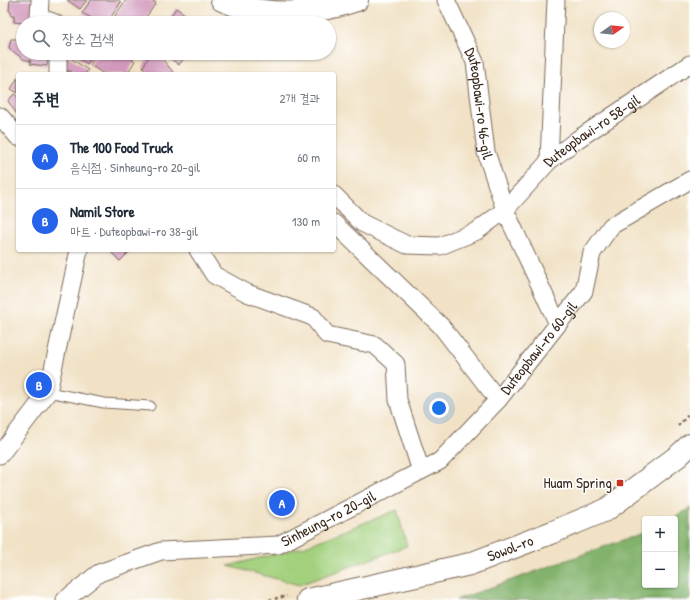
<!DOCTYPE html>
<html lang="ko">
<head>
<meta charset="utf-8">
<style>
	:root { --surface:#fff; --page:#f2f2f3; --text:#1f2937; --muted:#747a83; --line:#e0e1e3; --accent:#2563eb }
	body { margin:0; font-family:"Patrick Hand","Poor Story",sans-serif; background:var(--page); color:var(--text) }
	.controls { position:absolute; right:12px; bottom:12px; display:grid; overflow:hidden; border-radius:4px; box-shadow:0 1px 3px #0004 }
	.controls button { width:36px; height:36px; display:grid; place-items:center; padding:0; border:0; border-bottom:1px solid var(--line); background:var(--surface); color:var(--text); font:20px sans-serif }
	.compass { position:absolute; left:594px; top:12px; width:36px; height:36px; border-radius:50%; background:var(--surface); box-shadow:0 1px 3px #0004; rotate:76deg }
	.you { position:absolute; left:439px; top:408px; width:14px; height:14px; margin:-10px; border:3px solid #fff; border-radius:50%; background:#1a73e8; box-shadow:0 0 0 6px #1a73e833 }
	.badge { display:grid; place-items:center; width:26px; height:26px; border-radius:50%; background:var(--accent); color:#fff; font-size:13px; font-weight:700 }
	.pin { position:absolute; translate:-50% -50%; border:2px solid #fff; box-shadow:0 1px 4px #0006 }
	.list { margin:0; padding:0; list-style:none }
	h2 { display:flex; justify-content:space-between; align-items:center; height:52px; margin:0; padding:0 16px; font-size:17px }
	h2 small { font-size:13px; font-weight:400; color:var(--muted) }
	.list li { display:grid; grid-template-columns:26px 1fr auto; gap:12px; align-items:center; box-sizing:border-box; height:64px; padding:0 16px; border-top:1px solid var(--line) }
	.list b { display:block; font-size:15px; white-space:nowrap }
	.list p { margin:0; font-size:13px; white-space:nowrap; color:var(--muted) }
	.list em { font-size:13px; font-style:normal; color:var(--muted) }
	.icon { flex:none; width:22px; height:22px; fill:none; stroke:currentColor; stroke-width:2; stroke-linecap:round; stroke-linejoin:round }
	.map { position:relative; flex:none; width:690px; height:600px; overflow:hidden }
	.search { position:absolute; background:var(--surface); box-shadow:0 1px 3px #0004; left:16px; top:16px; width:320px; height:44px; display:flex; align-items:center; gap:10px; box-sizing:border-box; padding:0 14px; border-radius:22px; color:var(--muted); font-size:15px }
	.panel { position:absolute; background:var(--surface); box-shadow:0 1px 3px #0004; left:16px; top:72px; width:320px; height:180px; border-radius:4px }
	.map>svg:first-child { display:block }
	.green { fill:#a3d07d; stroke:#6f7d4e }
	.forest { fill:#82b26c; stroke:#5e6e45 }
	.building { fill:#d198bb }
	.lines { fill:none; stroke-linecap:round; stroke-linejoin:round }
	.lane-casing { stroke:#7b6a59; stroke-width:11 }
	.street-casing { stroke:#7b6a59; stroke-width:19 }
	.secondary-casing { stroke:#7b6a59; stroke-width:24 }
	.path { stroke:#7b6a59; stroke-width:2.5; stroke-dasharray:3 3; stroke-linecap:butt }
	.lane { stroke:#fff; stroke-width:9 }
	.street { stroke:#fff; stroke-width:17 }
	.secondary { stroke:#fff; stroke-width:22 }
	.poi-dot { fill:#c8321e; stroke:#fff; stroke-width:1.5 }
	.labels { text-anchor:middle; stroke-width:3; stroke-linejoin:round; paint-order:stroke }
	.street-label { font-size:15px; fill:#3b2a1e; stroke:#fff }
	.poi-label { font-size:15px; fill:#3b2a1e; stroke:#fff; text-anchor:end }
</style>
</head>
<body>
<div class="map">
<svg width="690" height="600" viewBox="0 0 690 600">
	<rect width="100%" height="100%" fill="#fff"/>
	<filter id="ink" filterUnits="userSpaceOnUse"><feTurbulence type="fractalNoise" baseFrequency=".025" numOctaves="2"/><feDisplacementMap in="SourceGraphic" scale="8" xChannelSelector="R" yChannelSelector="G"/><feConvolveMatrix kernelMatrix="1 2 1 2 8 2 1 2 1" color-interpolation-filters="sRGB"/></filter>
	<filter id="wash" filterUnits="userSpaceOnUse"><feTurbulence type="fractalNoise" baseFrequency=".012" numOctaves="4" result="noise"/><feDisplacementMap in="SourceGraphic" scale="16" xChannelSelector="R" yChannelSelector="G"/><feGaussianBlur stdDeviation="0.9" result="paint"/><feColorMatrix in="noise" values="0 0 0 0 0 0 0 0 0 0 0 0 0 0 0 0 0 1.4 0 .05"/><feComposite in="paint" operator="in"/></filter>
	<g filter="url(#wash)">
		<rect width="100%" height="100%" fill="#f1e2c6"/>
		<!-- green -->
		<path class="green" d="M397 510 407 546 299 585 228 566 303 547Z"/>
		<!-- forest -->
		<path class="forest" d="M690 508V600H456L645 532V585H675V519H673Z"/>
		<g id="blocks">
			<!-- building -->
			<path class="building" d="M10 0H37L36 14 24 23 14 22V15L11 16V11H9Z
				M67 0H87L80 9Z
				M91 0H118L121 2 107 23H101L82 13Z
				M126 0H151L156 3 142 23H110Z
				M176 8 192 19 189 23H166Z
				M198 17 207 23H193Z
				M21 35H23V53H48L47 66 30 64 31 61 23 59 9 48 11 39H20Z
				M71 53H94L87 64Z
				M98 53H123L135 61 127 74H104L90 65Z
				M151 53H157L174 73 149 74 143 67Z
				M163 53H188L179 65Z
				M66 55 88 70 85 74H71L72 72 69 70 68 73 61 62Z
				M18 77V93L11 89Z
				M14 94 18 97V116L8 101Z
				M109 250H131L120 261Z"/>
		</g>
	</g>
	<g filter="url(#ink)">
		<use href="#blocks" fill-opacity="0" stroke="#7b6a59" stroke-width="1"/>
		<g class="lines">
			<!-- lane casing -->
			<g class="lane-casing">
				<path id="lane" d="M48 392 104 403 150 406"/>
			</g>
			<!-- street casing -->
			<g class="street-casing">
				<g id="street">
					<path d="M40 0 39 17 55 23"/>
					<path id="s1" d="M446 0 475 62 486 152 505 210 557 322"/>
					<path d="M58 74V53"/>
					<path d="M0 116 18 137"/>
					<path d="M549 161 556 0"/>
					<path id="s2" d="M334 195 362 223 407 245 440 246 477 231 505 210 549 161 578 139 690 64"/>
					<path id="s3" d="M334 223 441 326 498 400 584 291 592 253 611 226 690 180"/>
					<path d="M198 250 214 275 247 293 313 317 327 335 375 345 396 364 398 400 421 471"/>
					<path d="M0 455 48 392 79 250"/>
					<path id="s4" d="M65 600 99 573 161 551 278 545 440 461 498 400"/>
				</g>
			</g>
			<!-- secondary casing -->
			<g class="secondary-casing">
				<g id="secondary">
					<path d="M222 0C263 18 315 15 357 0"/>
					<path id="s5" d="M308 600 470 564 553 532 606 510 678 456 690 445"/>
				</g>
			</g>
			<!-- path -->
			<path class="path" d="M678 426 690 413
				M269 600 287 596"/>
			<!-- lane -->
			<use href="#lane" class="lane"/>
			<!-- street -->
			<use href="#street" class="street"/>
			<!-- secondary -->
			<use href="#secondary" class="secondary"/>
		</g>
	</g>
	<!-- markers -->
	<rect class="poi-dot" x="616" y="479" width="8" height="8" rx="2"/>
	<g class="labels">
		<!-- street labels -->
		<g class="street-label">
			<text dy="5" stroke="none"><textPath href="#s1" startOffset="110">Duteopbawi-ro 46-gil</textPath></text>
			<text dy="5" stroke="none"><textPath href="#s2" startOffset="316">Duteopbawi-ro 58-gil</textPath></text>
			<text dy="5" stroke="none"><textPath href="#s3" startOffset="308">Duteopbawi-ro 60-gil</textPath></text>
			<text dy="5" stroke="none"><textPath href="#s4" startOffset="283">Sinheung-ro 20-gil</textPath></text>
			<text dy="5" stroke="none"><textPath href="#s5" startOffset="209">Sowol-ro</textPath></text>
		</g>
		<!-- poi labels -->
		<g class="poi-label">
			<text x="612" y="488">Huam Spring</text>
		</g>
	</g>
</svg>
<div class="controls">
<button>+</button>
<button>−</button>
</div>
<svg class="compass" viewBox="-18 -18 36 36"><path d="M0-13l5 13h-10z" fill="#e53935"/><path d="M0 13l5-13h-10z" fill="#747a83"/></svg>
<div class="you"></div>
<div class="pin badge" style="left:282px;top:503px">A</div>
<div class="pin badge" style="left:39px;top:385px">B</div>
<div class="search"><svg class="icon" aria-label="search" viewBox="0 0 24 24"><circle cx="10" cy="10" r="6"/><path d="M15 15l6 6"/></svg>장소 검색</div>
<section class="panel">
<h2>주변<small>2개 결과</small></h2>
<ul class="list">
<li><span class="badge">A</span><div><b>The 100 Food Truck</b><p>음식점 · Sinheung-ro 20-gil</p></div><em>60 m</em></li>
<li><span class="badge">B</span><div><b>Namil Store</b><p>마트 · Duteopbawi-ro 38-gil</p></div><em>130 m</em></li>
</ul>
</section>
</div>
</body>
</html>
